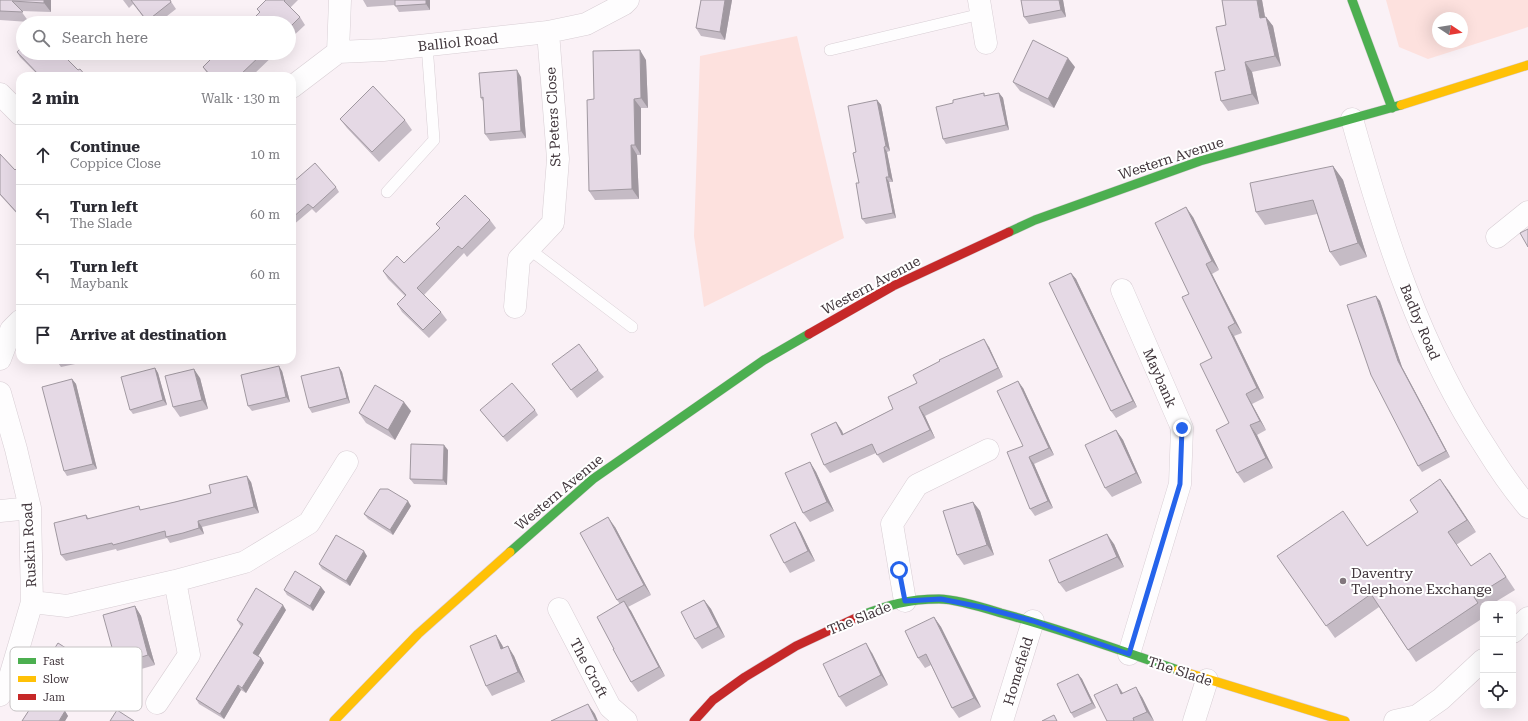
<!DOCTYPE html>
<html lang="en">
<head>
<meta charset="utf-8">
<style>
	:root { --surface:#fff; --page:#f2f2f3; --text:#2b2b33; --muted:#7c7c81; --line:#e1e1e2 }
	body { margin:0; font-family:"Roboto Serif",serif; background:var(--page); color:var(--text) }
	.controls { position:absolute; right:12px; bottom:12px; display:grid; overflow:hidden; border-radius:8px; box-shadow:0 4px 16px #0002 }
	.controls button { width:36px; height:36px; display:grid; place-items:center; padding:0; border:0; border-bottom:1px solid var(--line); background:var(--surface); color:var(--text); font:20px sans-serif }
	.compass { position:absolute; left:1432px; top:12px; width:36px; height:36px; border-radius:50%; background:var(--surface); box-shadow:0 4px 16px #0002; rotate:102deg }
	.stop { position:absolute; width:12px; height:12px; margin:-9px; border:3px solid #2563eb; border-radius:50%; background:#fff }
	.stop.end { background:#2563eb; border-color:#fff; box-shadow:0 1px 4px #0008 }
	.list { margin:0; padding:0; list-style:none }
	h2 { display:flex; justify-content:space-between; align-items:center; height:52px; margin:0; padding:0 16px; font-size:17px }
	h2 small { font-size:13px; font-weight:400; color:var(--muted) }
	.list li { display:grid; grid-template-columns:26px 1fr auto; gap:12px; align-items:center; box-sizing:border-box; height:60px; padding:0 16px; border-top:1px solid var(--line) }
	.list b { display:block; font-size:15px; white-space:nowrap }
	.list p { margin:0; font-size:13px; white-space:nowrap; color:var(--muted) }
	.list em { font-size:13px; font-style:normal; color:var(--muted) }
	.icon { flex:none; width:22px; height:22px; fill:none; stroke:currentColor; stroke-width:2; stroke-linecap:round; stroke-linejoin:round }
	.map { position:relative; flex:none; width:1528px; height:721px; overflow:hidden }
	.search { position:absolute; background:var(--surface); box-shadow:0 4px 16px #0002; left:16px; top:16px; width:280px; height:44px; display:flex; align-items:center; gap:10px; box-sizing:border-box; padding:0 14px; border-radius:22px; color:var(--muted); font-size:15px }
	.panel { position:absolute; background:var(--surface); box-shadow:0 4px 16px #0002; left:16px; top:72px; width:280px; height:292px; border-radius:12px }
	.map>svg:first-child { display:block }
	.green { fill:#fde1de; fill-rule:evenodd }
	.lines { fill:none; stroke-linecap:round; stroke-linejoin:round }
	.lane-casing { stroke:#d8ced4; stroke-width:12 }
	.street-casing { stroke:#d8ced4; stroke-width:23 }
	.fast-casing { stroke:#d8ced4; stroke-width:10 }
	.slow-casing { stroke:#d8ced4; stroke-width:10 }
	.jam-casing { stroke:#d8ced4; stroke-width:10 }
	.lane { stroke:#fefdfe; stroke-width:11 }
	.street { stroke:#fefdfe; stroke-width:22 }
	.fast { stroke:#4caf50; stroke-width:9 }
	.slow { stroke:#ffc107; stroke-width:9 }
	.jam { stroke:#c62828; stroke-width:9 }
	.wall { fill:#c5bbc5 }
	.shaded-wall { fill:#a098a0 }
	.building { fill:#e5d9e5; stroke:#a098a0 }
	.route { stroke:#2563eb; stroke-width:5 }
	.poi-dot { fill:#82777d; stroke:#fff; stroke-width:1.5 }
	.labels { text-anchor:middle; stroke-width:4; stroke-linejoin:round; paint-order:stroke }
	.street-label { font-size:14px; fill:#41363c; stroke:#fff }
	.poi-label { font-size:14px; fill:#41363c; stroke:#fff; text-anchor:start }
	.key { fill:#fff; stroke:#c6c3c4; stroke-width:1 }
	.key-label { font-size:11px; fill:#41363c }
</style>
</head>
<body>
<div class="map">
<svg width="1528" height="721" viewBox="0 0 1528 721">
	<rect width="100%" height="100%" fill="#faf1f6"/>
	<!-- green -->
	<path class="green" d="M1386 0H1528V27L1428 59 1399 47ZM1438 18H1462V42H1438Z
		M797 36 844 238 704 307 694 236 700 56Z"/>
	<g class="lines">
		<!-- lane casing -->
		<g class="lane-casing">
			<path id="lane" d="M830 50 981 14
				M387 192 434 140 427 45
				M529 249 632 327"/>
		</g>
		<!-- street casing -->
		<g class="street-casing">
			<path id="street" d="M979 0 986 43
				M338 52 340 0
				M292 87 338 52 383 50 548 32 586 24 624 4 628 0
				M0 94 20 114
				M1352 119C1384 234 1420 348 1486 448 1499 469 1512 488 1528 507
				M1497 237 1528 212
				M1122 290 1182 428 1180 484 1129 654
				M515 307 519 259 553 223 558 159 548 32
				M0 359 11 330 20 321
				M0 393 16 449 30 508 32 602 9 680 0 695
				M0 511 30 508
				M905 601 892 524 917 485 988 450
				M32 602 67 606 175 581 245 562 309 523 347 462
				M559 609 610 707 626 721
				M1513 632 1528 618
				M157 703 189 655 175 581
				M1002 721 1033 621
				M1194 721 1207 680
				M1395 721 1417 716 1441 699 1483 660"/>
		</g>
		<!-- fast casing -->
		<g class="fast-casing">
			<path id="fast" d="M1352 0 1392 108
				M1009 232 1035 220 1200 161 1401 105
				M510 552 593 479 764 360 809 334
				M860 616C888 605 908 599 939 599 956 599 985 608 1001 613 1061 629 1119 650 1178 670"/>
		</g>
		<!-- slow casing -->
		<g class="slow-casing">
			<path id="slow" d="M1401 105 1528 65
				M1178 670 1345 721
				M334 721 418 634 510 552"/>
		</g>
		<!-- jam casing -->
		<g class="jam-casing">
			<path id="jam" d="M809 334 893 286 1009 232
				M694 721 713 700 745 677 796 646 860 616"/>
		</g>
		<!-- lane -->
		<use href="#lane" class="lane"/>
		<!-- street -->
		<use href="#street" class="street"/>
		<!-- fast -->
		<use href="#fast" class="fast"/>
		<!-- slow -->
		<use href="#slow" class="slow"/>
		<!-- jam -->
		<use href="#jam" class="jam"/>
	</g>
	<!-- wall -->
	<path class="wall" d="M0 0H51V12L21 11 29 22 0 20Z
		M123 0H170L176 9 158 23H148L133 4 129 8Z
		M266 0H298L290 8 300 17 305 25 289 40V23L260 13 257 9Z
		M363 0H430V10L399 12 395 5 367 7Z
		M701 0H732L725 40 701 36 696 28Z
		M1021 0H1063L1066 17 1029 24 1024 17Z
		M1222 0H1262L1265 17H1266L1273 26 1281 66 1252 72 1259 104 1228 111 1221 101 1225 70 1226 25Z
		M17 52 78 70 86 76H39L20 57Z
		M217 53H276L252 76H209L203 67Z
		M646 60 648 108H641V155H637L639 199 595 200 589 191 594 99Z
		M1075 67 1054 108 1020 91 1013 82Z
		M521 77 526 138 490 141 485 134 483 101 481 98Z
		M984 93 985 96 999 93 1003 98 1009 130 946 144 943 139 953 103Z
		M877 100 881 105 890 151 887 152 893 182H889L896 218 866 224 862 219 859 183 856 152Z
		M340 119 405 120 412 130 379 162 347 128Z
		M0 154 15 170H20V217L0 195Z
		M1333 166 1343 180 1367 257 1340 266 1330 252 1317 214 1265 225 1256 212Z
		M292 183 336 187 339 192 316 213 312 209 292 226Z
		M1193 217 1219 270 1212 274 1242 333 1234 336 1264 398 1252 404 1266 430 1257 435 1273 468 1244 483 1237 473 1229 423 1212 358 1189 294Z
		M490 220 496 228 467 257 464 253 424 295 441 312 447 320 429 338 402 312 397 304 405 296 388 279 383 271 404 263 440 228 436 224Z
		M1071 273 1076 279 1137 407 1116 418 1111 411Z
		M1380 301 1402 367 1450 457 1422 472 1418 466Z
		M989 347 1003 377 925 416 935 438 883 463 876 453 830 473 824 465 836 422 842 431 843 434 893 409 917 383Z
		M56 360H94L61 367Z
		M552 364 598 370 604 377 577 398Z
		M339 367 342 372 350 403 312 413 309 408Z
		M155 368 158 373 167 405 133 414 130 410Z
		M282 371 290 402 252 411 248 406Z
		M200 378 208 409 180 417 173 407Z
		M72 379 76 384 97 469 67 476 64 471Z
		M1023 388 1054 455 1034 464 1053 508 1035 516 1030 509 1023 446Z
		M480 410H535L538 415 507 442Z
		M411 411 395 440 366 423 359 413Z
		M1116 430 1123 440 1142 483 1112 497 1105 488Z
		M448 450 447 485 414 484 410 479Z
		M810 462 816 472 834 511 810 522 803 513Z
		M1440 479 1476 532 1456 545 1471 566H1499L1515 590 1492 604H1483V618L1416 662 1379 607 1335 638 1277 556 1367 546 1418 512Z
		M251 482 259 513 202 527 204 534 170 543 167 538 117 551 116 549 66 561 61 555 86 515 89 519 142 510 211 493Z
		M973 502 980 511 994 555 964 565 957 555Z
		M411 506 393 535 368 519 364 514Z
		M795 522 801 532 815 561 790 573 784 563Z
		M615 527 651 595 628 607 631 611 665 676 638 692 631 682 614 649 620 604 617 600Z
		M1114 544 1124 567 1066 592 1059 583Z
		M367 556 350 586 322 569 319 564Z
		M321 587 325 592 313 611 287 595 284 590Z
		M704 600 711 609 725 637 702 649 695 639Z
		M135 606 141 616 155 665 131 672H123L116 662Z
		M286 610 258 656 264 663 246 693 241 690 224 719 199 704 196 699 241 626 240 625 237 620Z
		M934 617 941 627 981 707 959 718 952 708 931 665 925 668 918 658Z
		M496 635 502 645 504 648 514 656 525 682 492 696 486 686Z
		M872 653 888 685 846 707 839 697Z
		M89 666 76 687 73 688 74 689 62 709 65 711 68 716 65 721H22L49 679 44 676 40 671Z
		M1078 674 1082 679 1096 708 1074 718 1071 713Z
		M1117 684 1123 693 1142 697 1154 721H1107Z"/>
	<!-- shaded-wall -->
	<path class="shaded-wall" d="M44 0H51V12L44 3Z
		M426 0H430V10L426 4Z
		M725 0H732L725 40 720 32Z
		M1059 0H1063L1066 17 1061 10Z
		M1257 0H1262L1267 28 1260 18Z
		M1266 17 1273 26 1281 66 1275 56Z
		M640 50 646 60 648 108 641 98Z
		M1068 58 1075 67 1054 108 1048 99Z
		M1245 62 1252 72 1259 104 1252 94Z
		M517 70 521 77 526 138 521 131Z
		M999 93 1003 98 1009 130 1006 125Z
		M634 99 641 108V155L635 145Z
		M877 100 881 105 890 151 886 146Z
		M631 145 637 155 639 199 632 189Z
		M884 147 887 152 893 182 889 177Z
		M1333 166 1343 180 1367 257 1358 243Z
		M886 177 889 182 896 218 893 213Z
		M1186 207 1193 217 1219 270 1212 261Z
		M1206 264 1212 274 1242 333 1235 323Z
		M1071 273 1076 279 1137 407 1133 401Z
		M1376 296 1380 301 1402 367 1450 457 1446 451 1398 361Z
		M1228 327 1234 336 1264 398 1257 388Z
		M984 339 989 347 1003 377 998 368Z
		M279 366 282 371 290 402 286 397Z
		M339 367 342 372 350 403 347 398Z
		M155 368 158 373 167 405 163 400Z
		M194 369 200 378 208 409 202 400Z
		M72 379 76 384 97 469 93 464Z
		M1018 381 1023 388 1054 455 1049 448Z
		M1246 394 1252 404 1266 430 1260 421Z
		M404 402 411 411 395 440 388 430Z
		M919 407 925 416 935 438 930 430Z
		M836 422 842 431 847 444 842 435Z
		M1250 425 1257 435 1273 468 1266 458Z
		M1116 430 1123 440 1142 483 1136 473Z
		M444 445 448 450 447 485 443 480Z
		M1029 457 1034 464 1053 508 1048 501Z
		M810 462 816 472 834 511 827 502Z
		M247 476 251 482 259 513 254 507Z
		M1440 479 1449 491 1476 532 1467 520Z
		M408 501 411 506 393 535 390 530Z
		M973 502 980 511 994 555 987 545Z
		M608 517 615 527 651 595 644 585Z
		M198 521 202 527 204 534 199 528Z
		M795 522 801 532 815 561 808 551Z
		M1107 534 1114 544 1124 567 1117 557Z
		M364 551 367 556 350 586 346 581Z
		M321 587 325 592 313 611 310 606Z
		M704 600 711 609 725 637 718 627Z
		M624 601 631 611 665 676 659 667Z
		M283 605 286 610 257 658 253 653Z
		M135 606 141 616 155 665 148 655Z
		M934 617 941 627 981 707 974 698Z
		M496 635 502 645 508 658 501 649Z
		M866 643 872 653 888 685 881 675Z
		M508 646 514 656 525 682 518 672Z
		M261 658 264 663 246 693 242 688Z
		M86 661 89 666 76 687 72 682Z
		M1078 674 1082 679 1096 708 1092 703Z
		M71 684 74 689 61 711 57 706Z
		M1117 684 1123 694H1121Z
		M238 685 241 690 224 719 220 714Z
		M1136 687 1142 697 1154 721 1147 712Z
		M588 704 595 714 598 721H596Z
		M65 711 68 716 65 721H59Z"/>
	<!-- building -->
	<path class="building" d="M0 0H44V3L12 1 23 12 0 11Z
		M131 0H170L171 2 147 21Z
		M266 0H285L284 1 300 17 289 28V23H249L260 12 257 9Z
		M395 0H426V4L395 6Z
		M701 0H725L720 32 696 28Z
		M1021 0H1059L1061 10 1024 17Z
		M1222 0H1257L1260 18 1266 17 1275 56 1245 62 1252 94 1221 101 1215 72 1225 70 1216 27 1226 25Z
		M1033 40 1068 58 1048 99 1013 82Z
		M23 46V53H61L78 70 80 69 86 76H45L43 73 40 76 17 52Z
		M640 50 641 98 634 99 635 145H631L632 189 589 191 587 100 594 99 593 51Z
		M217 53H263L239 76H211L203 67Z
		M517 70 521 131 485 134 483 97 481 98 479 73Z
		M373 86 405 120 372 152 340 119Z
		M984 93V96L999 93 1006 125 943 139 936 107 953 103V100Z
		M877 100 886 146 884 147 889 177H886L893 213 862 219 856 183H859L853 153 856 152 848 106Z
		M0 154 15 170 18 167 20 170V216L0 194Z
		M315 163 336 187 313 208 308 204 292 218V183Z
		M1333 166 1358 243 1330 252 1313 200 1256 212 1250 183Z
		M465 195 490 220 462 249 458 246 417 288 441 312 423 330 397 304 406 295 383 271 397 256 404 263 440 228 436 224Z
		M1186 207 1212 261 1206 264 1235 323 1228 327 1257 388 1246 394 1260 421 1250 425 1266 458 1237 473 1216 430 1229 423 1200 364 1212 358 1182 297 1189 294 1155 223Z
		M1528 229V247L1520 233Z
		M1071 273 1133 401 1111 411 1049 283Z
		M1376 296 1398 361 1446 451 1418 466 1371 375 1347 305Z
		M984 339 998 368 919 407 930 430 877 455 872 444 824 465 811 434 836 422 842 435 893 409 888 397 917 383 913 375 940 361 939 360Z
		M579 344 598 370 571 390 552 364Z
		M279 366 286 397 248 406 241 375Z
		M339 367 347 398 309 408 301 376Z
		M155 368 163 400 130 410 121 377Z
		M194 369 202 400 173 407 165 376Z
		M72 379 93 464 64 471 42 387Z
		M1018 381 1049 448 1029 457 1048 501 1030 509 1007 452 1023 446 997 391Z
		M512 383 535 410 503 437 480 410Z
		M375 385 404 402 388 430 359 413Z
		M1116 430 1136 473 1105 488 1085 445Z
		M411 444 444 445 443 480 410 479Z
		M810 462 827 502 803 513 785 473Z
		M247 476 254 507 198 521 199 528 183 533 166 537 165 531 113 545 112 543 61 555 54 523 86 515 87 519 139 506 140 510 175 502 211 493 209 485Z
		M1440 479 1467 520 1448 532 1471 566 1490 553 1506 577 1474 597 1478 603 1408 650 1371 594 1326 626 1277 556 1343 511 1367 546 1418 512 1410 500Z
		M380 489H388L408 501 390 530 364 514Z
		M973 502 987 545 957 555 943 511Z
		M608 517 644 585 617 600 580 533Z
		M795 522 808 551 784 563 770 535Z
		M1107 534 1117 557 1059 583 1049 560Z
		M336 535 364 551 346 581 319 564Z
		M295 571 321 587 310 606 284 590Z
		M256 588 283 605 253 653 261 658 242 688 238 685 220 714 196 699 243 624 237 620Z
		M704 600 718 627 695 639 681 612Z
		M624 601 659 667 631 682 613 649H614L597 617Z
		M135 606 148 655 125 662H116L103 615Z
		M934 617 974 698 952 708 926 654 918 658 905 631Z
		M496 635 501 649 508 646 518 672 486 686 470 646Z
		M58 643 86 661 72 682 69 683 71 684 57 706 65 711 59 721H22L50 678 40 671Z
		M866 643 881 675 839 697 823 664Z
		M1078 674 1092 703 1071 713 1057 684Z
		M1117 684 1121 694 1136 687 1147 712 1133 718 1134 721H1107L1094 695Z
		M588 704 596 721H551Z
		M117 710 134 721H110Z
		M1054 715 1057 721H1042Z"/>
	<g class="lines">
		<!-- route -->
		<path class="route" d="M899 570 905 601 941 599 981 607 1033 621 1129 654 1180 484 1182 428"/>
	</g>
	<!-- markers -->
	<circle class="poi-dot" cx="1343" cy="581" r="4"/>
	<g class="labels">
		<!-- street labels -->
		<g class="street-label">
			<text transform="translate(458 42) rotate(-6)" y="5">Balliol Road</text>
			<text transform="translate(553 117) rotate(-93)" y="5">St Peters Close</text>
			<text transform="translate(1171 158) rotate(-18)" y="5">Western Avenue</text>
			<text transform="translate(871 285) rotate(-28)" y="5">Western Avenue</text>
			<text transform="translate(1420 322) rotate(67)" y="5">Badby Road</text>
			<text transform="translate(1160 378) rotate(66)" y="5">Maybank</text>
			<text transform="translate(559 492) rotate(-40)" y="5">Western Avenue</text>
			<text transform="translate(29 545) rotate(-93)" y="5">Ruskin Road</text>
			<text transform="translate(859 618) rotate(-22)" y="5">The Slade</text>
			<text transform="translate(589 668) rotate(62)" y="5">The Croft</text>
			<text transform="translate(1018 671) rotate(-73)" y="5">Homefield</text>
			<text transform="translate(1180 671) rotate(18)" y="5">The Slade</text>
		</g>
		<!-- poi labels -->
		<g class="poi-label">
			<text x="1351" y="578">Daventry<tspan x="1351" dy="16">Telephone Exchange</tspan></text>
		</g>
	</g>
	<!-- legend -->
	<rect x="10" y="647" width="132" height="64" rx="6" class="key"/>
	<rect x="18" y="658" width="18" height="6" fill="#4caf50"/>
	<rect x="18" y="676" width="18" height="6" fill="#ffc107"/>
	<rect x="18" y="694" width="18" height="6" fill="#c62828"/>
	<g class="key-label">
		<text x="43" y="665">Fast</text>
		<text x="43" y="683">Slow</text>
		<text x="43" y="701">Jam</text>
	</g>
</svg>
<div class="controls">
<button>+</button>
<button>−</button>
<button><svg class="icon" aria-label="locate" viewBox="0 0 24 24"><circle cx="12" cy="12" r="6"/><path d="M12 2v4M12 18v4M2 12h4M18 12h4"/></svg></button>
</div>
<svg class="compass" viewBox="-18 -18 36 36"><path d="M0-13l5 13h-10z" fill="#e53935"/><path d="M0 13l5-13h-10z" fill="#7c7c81"/></svg>
<div class="stop" style="left:899px;top:570px"></div>
<div class="stop end" style="left:1182px;top:428px"></div>
<div class="search"><svg class="icon" aria-label="search" viewBox="0 0 24 24"><circle cx="10" cy="10" r="6"/><path d="M15 15l6 6"/></svg>Search here</div>
<section class="panel">
<h2>2 min<small>Walk · 130 m</small></h2>
<ul class="list">
<li><svg class="icon" aria-label="ahead" viewBox="0 0 24 24"><path d="M12 20V5M6 11l6-6 6 6"/></svg><div><b>Continue</b><p>Coppice Close</p></div><em>10 m</em></li>
<li><svg class="icon" aria-label="left" viewBox="0 0 24 24"><path d="M17 20v-9H6M10 6l-5 5 5 5"/></svg><div><b>Turn left</b><p>The Slade</p></div><em>60 m</em></li>
<li><svg class="icon" aria-label="left" viewBox="0 0 24 24"><path d="M17 20v-9H6M10 6l-5 5 5 5"/></svg><div><b>Turn left</b><p>Maybank</p></div><em>60 m</em></li>
<li><svg class="icon" aria-label="arrive" viewBox="0 0 24 24"><path d="M6 21V4h12l-3 4 3 4H6"/></svg><div><b>Arrive at destination</b></div></li>
</ul>
</section>
</div>
</body>
</html>
